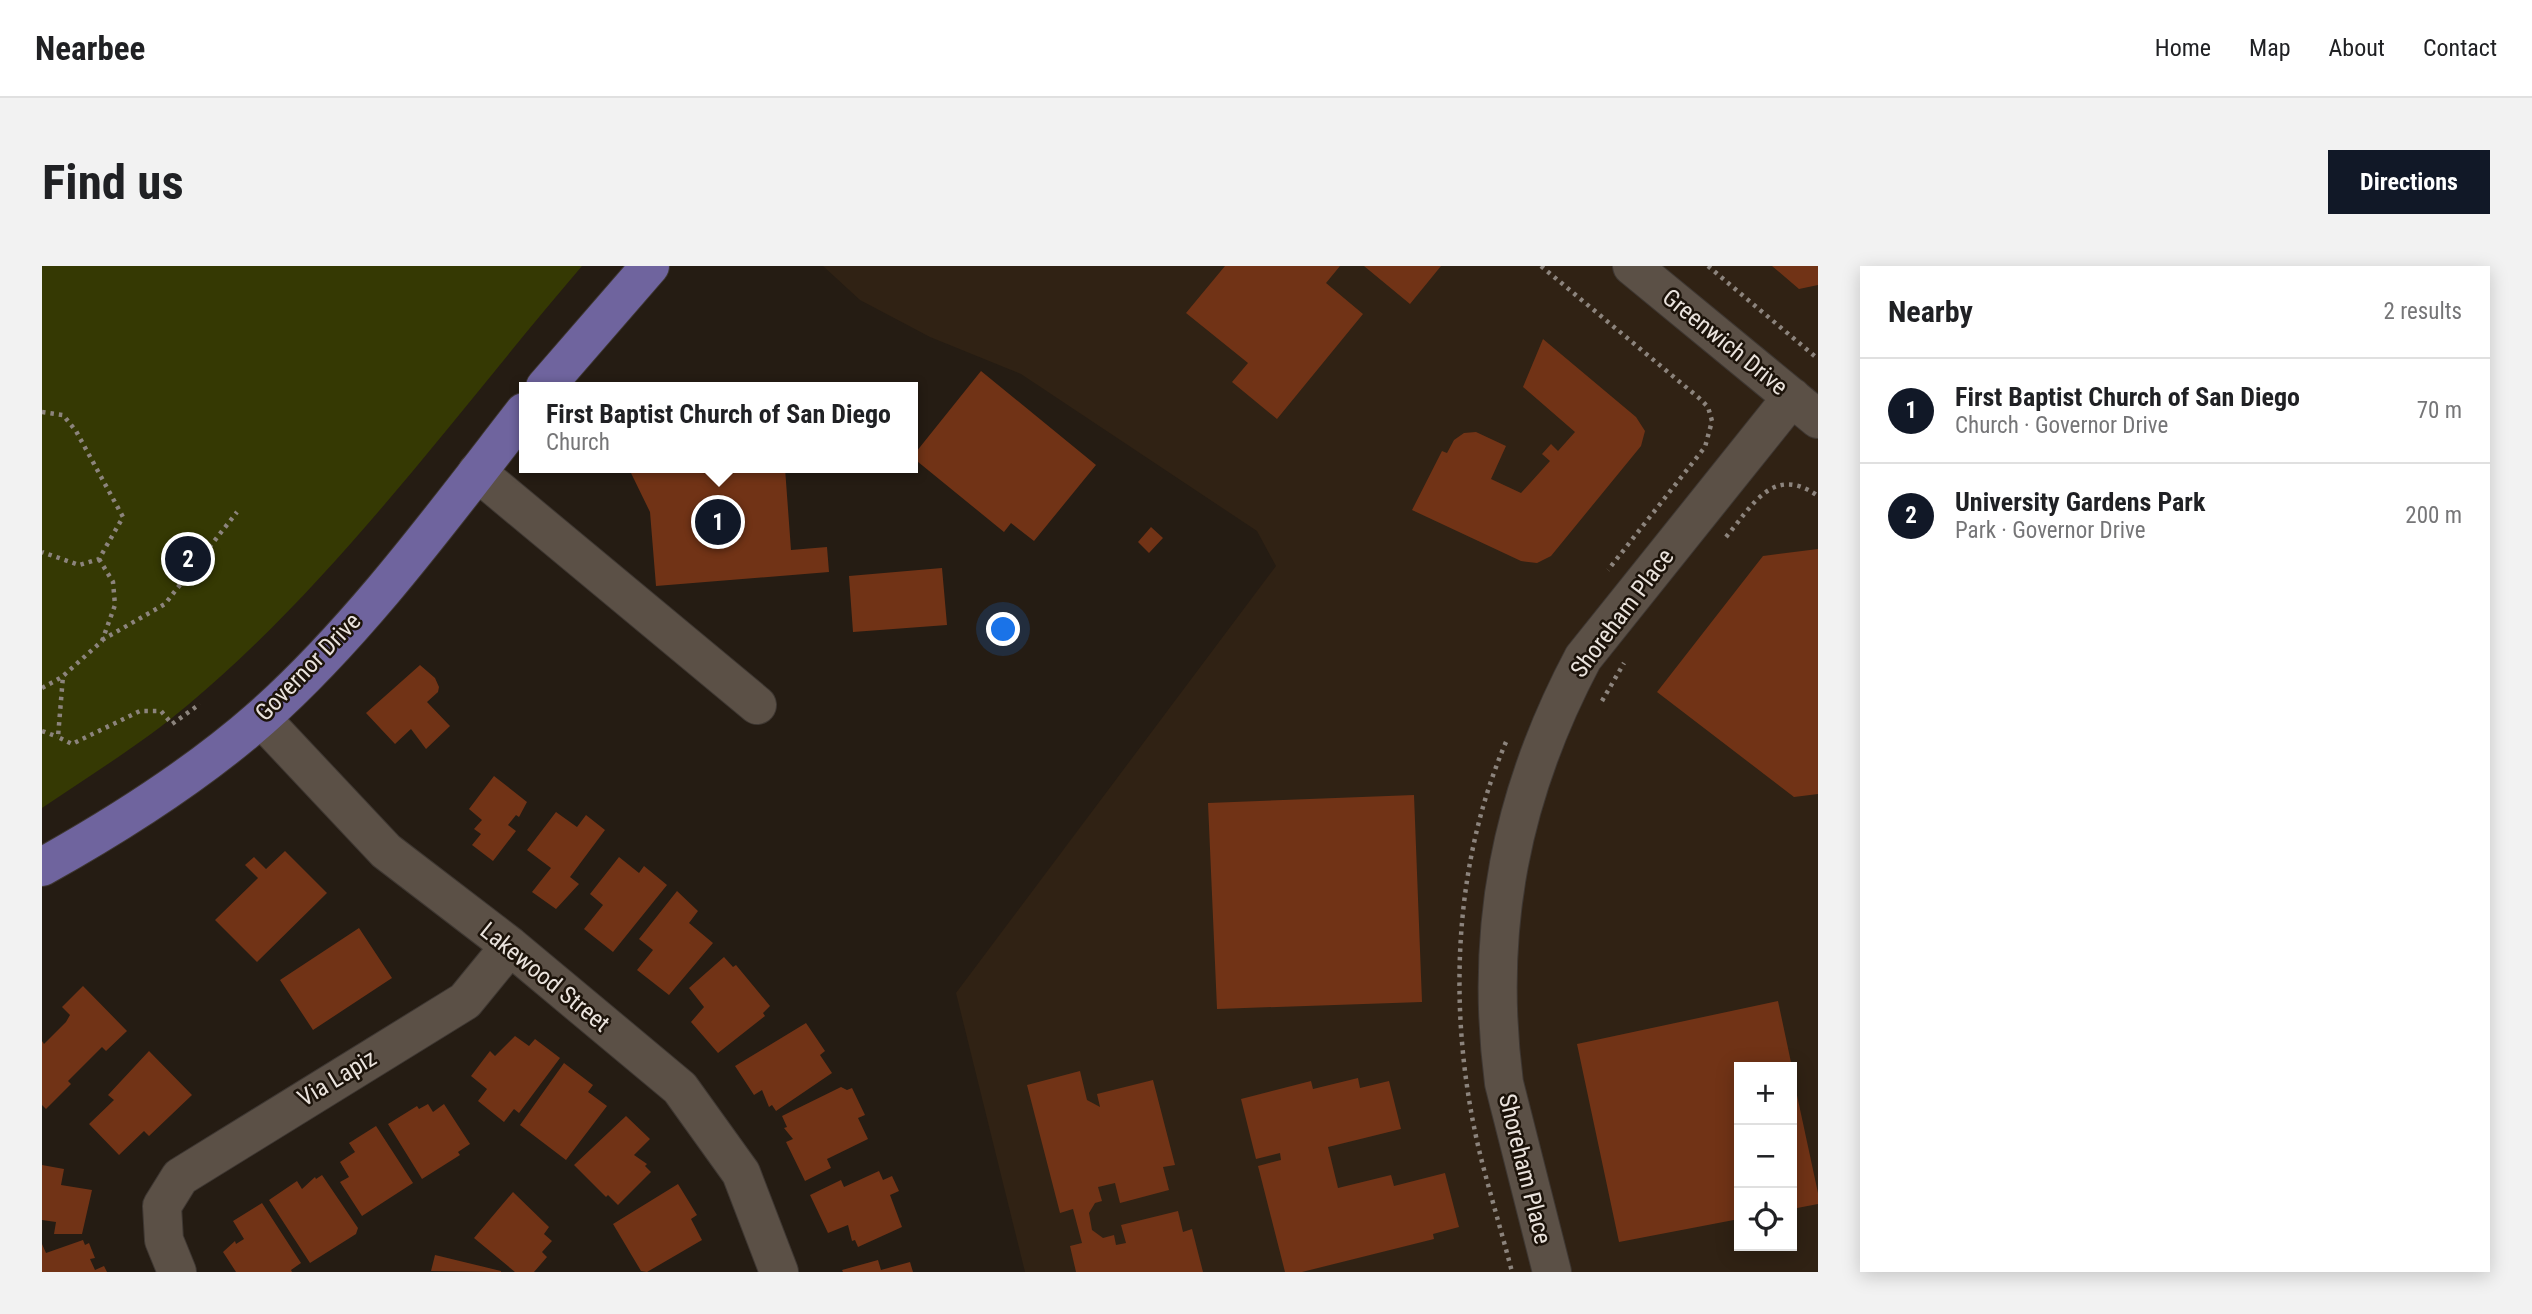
<!DOCTYPE html>
<html lang="en">
<head>
<meta charset="utf-8">
<style>
	:root { --surface:#fff; --page:#f2f2f2; --text:#202124; --muted:#757577; --line:#e0e0e0; --accent:#111827 }
	body { margin:0; font-family:"Roboto Condensed",sans-serif; background:var(--page); color:var(--text) }
	.controls { position:absolute; right:21px; bottom:21px; display:grid; overflow:hidden; border-radius:0px; box-shadow:0 4px 18px #0003 }
	.controls button { width:63px; height:63px; display:grid; place-items:center; padding:0; border:0; border-bottom:2px solid var(--line); background:var(--surface); color:var(--text); font:35px sans-serif }
	.you { position:absolute; left:962px; top:364px; width:24px; height:24px; margin:-18px; border:5px solid #fff; border-radius:50%; background:#1a73e8; box-shadow:0 0 0 10px #1a73e833 }
	.badge { display:grid; place-items:center; width:46px; height:46px; border-radius:50%; background:var(--accent); color:#fff; font-size:23px; font-weight:700 }
	.pin { position:absolute; translate:-50% -50%; border:4px solid #fff; box-shadow:0 2px 7px #0006 }
	.popup { position:absolute; left:477px; top:116px; width:399px; height:91px; box-sizing:border-box; display:grid; place-content:center; border-radius:0px; background:var(--surface); filter:drop-shadow(0 2px 5px #0005); font-size:23px; white-space:nowrap; color:var(--muted) }
	.popup b { font-size:26px; color:var(--text) }
	.popup::after { content:''; position:absolute; left:50%; top:100%; margin-left:-14px; border:14px solid transparent; border-top-color:var(--surface) }
	.list { margin:0; padding:0; list-style:none }
	h2 { display:flex; justify-content:space-between; align-items:center; height:91px; margin:0; padding:0 28px; font-size:30px }
	h2 small { font-size:23px; font-weight:400; color:var(--muted) }
	.list li { display:grid; grid-template-columns:46px 1fr auto; gap:21px; align-items:center; box-sizing:border-box; height:105px; padding:0 28px; border-top:2px solid var(--line) }
	.list b { display:block; font-size:26px; white-space:nowrap }
	.list p { margin:0; font-size:23px; white-space:nowrap; color:var(--muted) }
	.list em { font-size:23px; font-style:normal; color:var(--muted) }
	.icon { flex:none; width:38px; height:38px; fill:none; stroke:currentColor; stroke-width:2; stroke-linecap:round; stroke-linejoin:round }
	.map { position:relative; flex:none; width:1776px; height:1006px; overflow:hidden; border-radius:0px }
	header { display:flex; align-items:center; gap:42px; box-sizing:border-box; height:98px; padding:0 35px; background:var(--surface); border-bottom:2px solid var(--line) }
	header strong { font-size:33px }
	nav { display:flex; gap:38px; margin-inline-start:auto; font-size:24px }
	.intro { display:flex; align-items:center; justify-content:space-between; box-sizing:border-box; height:168px; padding:0 42px }
	h1 { margin:0; font-size:49px }
	.button { padding:18px 32px; border-radius:0px; background:var(--accent); color:#fff; font-size:24px; font-weight:700 }
	main { display:flex; gap:42px; padding:0 42px }
	aside { flex:1; background:var(--surface); border-radius:0px; box-shadow:0 4px 18px #0003 }
	.map>svg:first-child { display:block }
	.built { fill:#302214; fill-rule:evenodd }
	.green { fill:#353903 }
	.building { fill:#713316 }
	.lines { fill:none; stroke-linecap:round; stroke-linejoin:round }
	.minor-casing { stroke:#3e3732; stroke-width:40 }
	.major-casing { stroke:#3e3732; stroke-width:40 }
	.path { stroke:#8c847d; stroke-width:4.5; stroke-dasharray:3.5 5; stroke-linecap:butt }
	.minor { stroke:#5b5046; stroke-width:38 }
	.major { stroke:#6f649e; stroke-width:38 }
	.labels { text-anchor:middle; stroke-width:5; stroke-linejoin:round; paint-order:stroke }
	.street-label { font-size:24px; fill:#eae3dd; stroke:#1c130a }
</style>
</head>
<body>
<header>
<strong>Nearbee</strong>
<nav><a>Home</a><a>Map</a><a>About</a><a>Contact</a></nav>
</header>
<div class="intro"><h1>Find us</h1><a class="button">Directions</a></div>
<main>
<div class="map">
<svg width="1776" height="1006" viewBox="0 0 1776 1006">
	<rect width="100%" height="100%" fill="#251c13"/>
	<!-- built -->
	<path class="built" d="M781 0H1776V1006H983L914 727 1234 300 1215 265 979 108 888 71 818 34ZM1697 801H1750V980H1697Z"/>
	<!-- green -->
	<path class="green" d="M0 0H540C414 147 296 313 147 438 101 477 50 508 0 542Z"/>
	<!-- building -->
	<path class="building" d="M1183 0H1298L1284 17 1321 48 1235 153 1190 116 1206 97 1144 47Z
		M1322 0H1399L1368 38Z
		M1730 0H1776V19L1757 23Z
		M1501 73 1594 151 1603 165 1599 180 1509 290 1495 297 1479 295 1370 244 1400 185 1405 187 1412 174 1422 167 1434 166 1464 180 1449 213 1479 227 1508 195 1500 188 1509 178 1516 185 1533 166 1481 121Z
		M939 105 1054 199 992 275 969 257 962 266 870 191Z
		M600 202H743L749 284 785 281 787 306 614 320 608 246 589 207Z
		M1109 261 1121 272 1107 287 1096 276Z
		M1776 283V528L1752 531 1615 426 1721 290Z
		M900 302 905 359 811 366 807 310Z
		M378 399 393 412 397 421 396 426 385 436 408 460 384 483 369 463 353 478 324 447Z
		M452 510 485 536 477 551 474 549 466 559 474 565 451 595 430 579 439 568 432 563 440 554 427 543Z
		M1372 529 1380 736 1175 743 1166 537Z
		M514 546 535 561 544 549 563 564 528 611 537 618 514 643 490 626 509 602 485 584Z
		M243 585 285 627 215 696 173 654 216 612 203 599 212 591 224 603Z
		M577 591 597 607 602 600 625 619 571 686 542 663 561 639 548 628Z
		M635 625 656 645 647 657 671 677 627 729 595 704 611 684 597 673Z
		M317 662 350 712 271 764 238 714Z
		M682 691 691 701 694 699 728 740 721 747 723 750 676 787 649 756 662 741 647 722Z
		M41 720 85 765 64 785 60 781 26 815 29 818 4 843 0 839V775L2 778 24 756 28 749 20 741Z
		M1736 735 1750 801H1697V953L1577 976 1535 778Z
		M764 757 783 785 778 789 790 807 734 845 730 839 727 841 720 824 712 829 693 800Z
		M473 770 487 780 493 773 518 792 477 847 472 843 462 856 436 835 445 823 429 810 448 785 453 790Z
		M107 785 150 829 107 870 102 865 77 889 47 858 72 834 66 829Z
		M522 797 551 819 546 826 565 840 524 894 478 859Z
		M1038 805 1045 834 1058 841 1055 828 1111 814 1133 899 1121 901 1127 924 1078 937 1073 917 1056 921 1060 935 1053 937 1047 947 1050 964 1061 972 1072 969 1074 979 1084 977 1079 959 1136 945 1141 966 1150 963 1161 1006H1034L1028 980 1040 977 1031 943 1018 947 985 819Z
		M1750 806 1776 927V938L1750 943Z
		M1316 812 1318 822 1347 815 1359 863 1286 881 1296 922 1349 909 1352 920 1403 907 1417 961 1391 968 1392 973 1260 1006H1243L1216 900 1239 894 1238 887 1214 893 1199 833 1269 815 1271 823Z
		M799 821 805 824 810 822 823 849 816 852 826 873 785 893 789 902 763 915 744 876 751 873 742 862 745 861 740 850Z
		M386 838 391 846 402 838 428 878 416 886 418 889 380 913 346 858 375 840 377 843Z
		M584 850 608 873 592 889 605 898 603 900 609 906 576 939 566 929 564 931 532 899Z
		M334 860 371 917 320 950 298 916 307 911 298 896 313 886 307 877Z
		M0 899 22 903 19 919 50 924 40 968H12L14 956 0 954Z
		M837 905 841 914 850 910 857 925 848 929 860 961 816 981 813 974 810 975 806 959 786 967 768 929 799 914 802 921Z
		M280 909 316 962 314 968 268 997 227 934 255 915 260 923 273 911 274 913Z
		M636 918 655 949 649 953 660 974 605 1006 599 1005 571 958Z
		M471 926 507 961 502 968 510 975 500 986 505 991 492 1006H473L432 972Z
		M220 937 259 997 249 1004 250 1006H194L181 986 193 975 194 978 202 973 191 955Z
		M41 974 43 979 47 977 53 992 48 993 53 1004 62 1000 65 1006H0V978L4 987Z
		M393 989 459 1005V1006L389 1005Z
		M836 994 839 1004 868 996 871 1006H801L800 1004Z"/>
	<g class="lines">
		<!-- minor casing -->
		<g class="minor-casing">
			<path id="minor" d="M1590 0 1776 153
				M435 206 715 439
				M219 452 344 585 468 680 638 822 699 907 737 1006
				M135 1006 122 974 120 940 138 911 423 735 468 680
				M1510 1006 1462 817C1442 664 1469 528 1541 392L1750 131"/>
		</g>
		<!-- major casing -->
		<g class="major-casing">
			<path id="major" d="M503 121 608 0
				M0 601C77 558 153 510 219 452 316 366 402 249 482 146"/>
		</g>
		<!-- path -->
		<path class="path" d="M1499 0 1657 132 1666 141 1670 155 1663 181 1566 304
			M1666 0 1776 93
			M0 146 21 149 34 165 81 251 57 293 37 299 0 286
			M1684 271C1711 239 1731 198 1776 230
			M57 293 71 316 73 339 60 375 21 410 16 471 30 478 98 445H119L130 458 158 438
			M60 374 123 338 195 246
			M0 422 20 411
			M1560 435 1582 397
			M0 465 16 471
			M1464 476C1409 604 1406 755 1438 888 1448 928 1460 967 1470 1006"/>
		<!-- minor -->
		<use href="#minor" class="minor"/>
		<!-- major -->
		<use href="#major" class="major"/>
	</g>
	<g class="labels">
		<!-- street labels -->
		<g class="street-label">
			<text transform="translate(1683 76) rotate(39)" y="8">Greenwich Drive</text>
			<text transform="translate(1580 347) rotate(-53)" y="8">Shoreham Place</text>
			<text transform="translate(266 401) rotate(-46)" y="8">Governor Drive</text>
			<text transform="translate(503 711) rotate(39)" y="8">Lakewood Street</text>
			<text transform="translate(295 812) rotate(-31)" y="8">Via Lapiz</text>
			<text transform="translate(1483 903) rotate(76)" y="8">Shoreham Place</text>
		</g>
	</g>
</svg>
<div class="controls">
<button>+</button>
<button>−</button>
<button><svg class="icon" aria-label="locate" viewBox="0 0 24 24"><circle cx="12" cy="12" r="6"/><path d="M12 2v4M12 18v4M2 12h4M18 12h4"/></svg></button>
</div>
<div class="you"></div>
<div class="pin badge" style="left:676px;top:256px">1</div>
<div class="popup"><b>First Baptist Church of San Diego</b>Church</div>
<div class="pin badge" style="left:146px;top:293px">2</div>
</div>
<aside>
<h2>Nearby<small>2 results</small></h2>
<ul class="list">
<li><span class="badge">1</span><div><b>First Baptist Church of San Diego</b><p>Church · Governor Drive</p></div><em>70 m</em></li>
<li><span class="badge">2</span><div><b>University Gardens Park</b><p>Park · Governor Drive</p></div><em>200 m</em></li>
</ul>
</aside>
</main>
</body>
</html>
